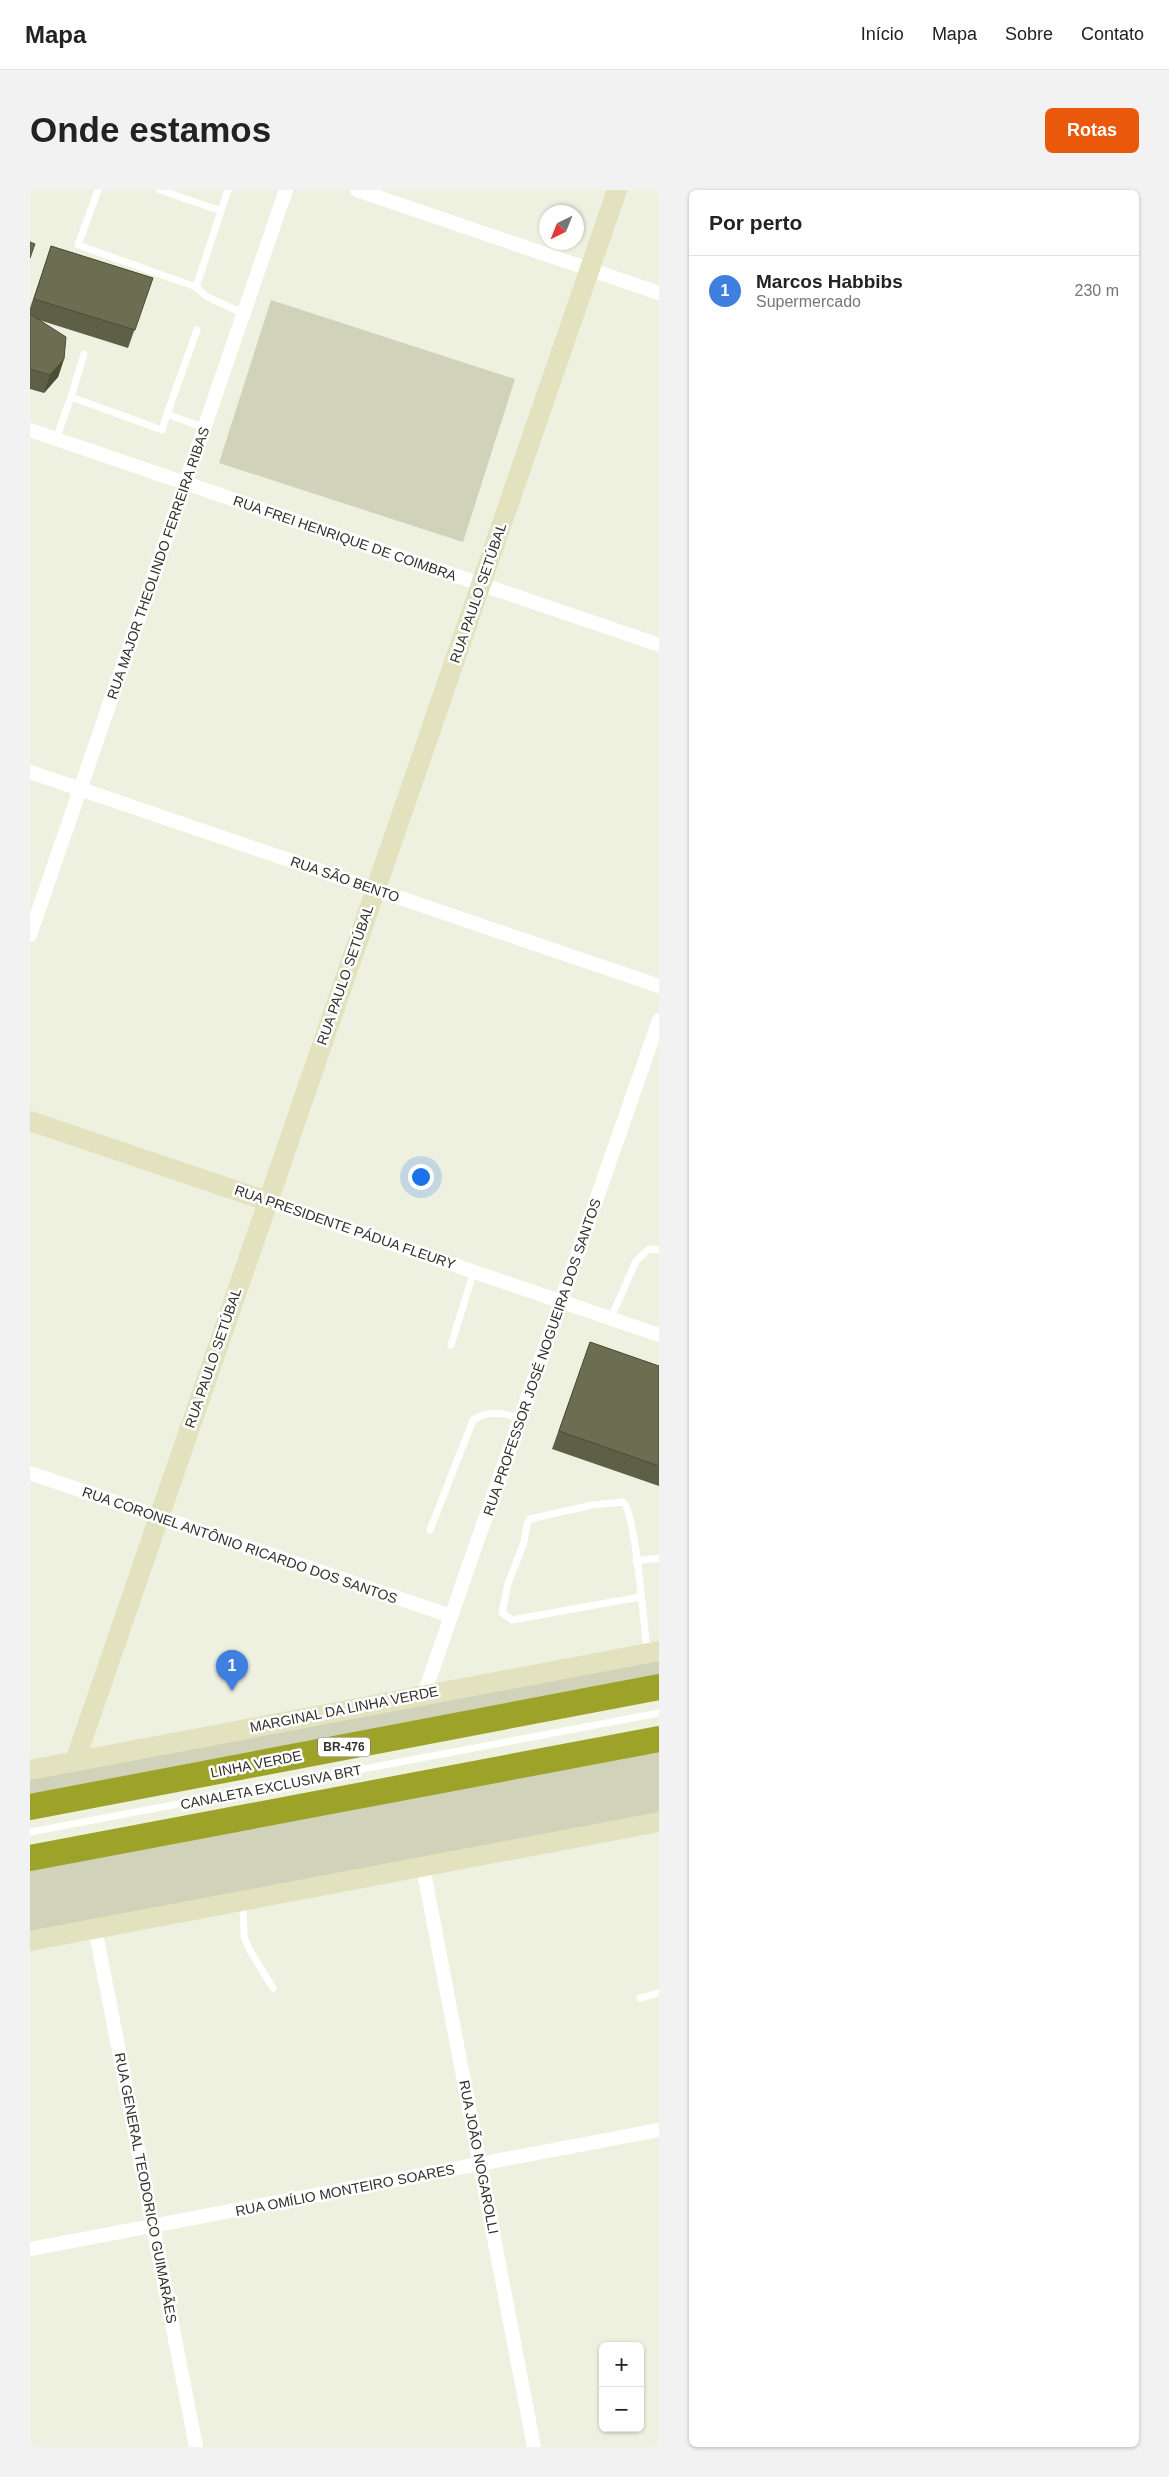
<!DOCTYPE html>
<html lang="pt">
<head>
<meta charset="utf-8">
<style>
	:root { --surface:#fff; --page:#f2f2f2; --text:#222; --muted:#767676; --line:#e0e0e0; --accent:#ea580c }
	body { margin:0; font-family:Arial,sans-serif; background:var(--page); color:var(--text) }
	.controls { position:absolute; right:15px; bottom:15px; display:grid; overflow:hidden; border-radius:8px; box-shadow:0 1px 4px #0004 }
	.controls button { width:45px; height:45px; display:grid; place-items:center; padding:0; border:0; border-bottom:1px solid var(--line); background:var(--surface); color:var(--text); font:25px sans-serif }
	.compass { position:absolute; left:509px; top:15px; width:45px; height:45px; border-radius:50%; background:var(--surface); box-shadow:0 1px 4px #0004; rotate:223deg }
	.you { position:absolute; left:390px; top:986px; width:18px; height:18px; margin:-12px; border:4px solid #fff; border-radius:50%; background:#1a73e8; box-shadow:0 0 0 8px #1a73e833 }
	.badge { display:grid; place-items:center; width:32px; height:32px; border-radius:50%; background:var(--accent); color:#fff; font-size:16px; font-weight:700 }
	.pin { position:absolute; translate:-50% -41px; filter:drop-shadow(0 1px 2px #0008) }
	.pin::after { content:''; position:absolute; top:26px; width:18px; height:15px; background:inherit; clip-path:polygon(0 0,100% 0,50% 100%) }
	.list { margin:0; padding:0; list-style:none }
	h2 { display:flex; justify-content:space-between; align-items:center; height:65px; margin:0; padding:0 20px; font-size:21px }
	h2 small { font-size:16px; font-weight:400; color:var(--muted) }
	.list li { display:grid; grid-template-columns:32px 1fr auto; gap:15px; align-items:center; box-sizing:border-box; height:70px; padding:0 20px; border-top:1px solid var(--line) }
	.list b { display:block; font-size:19px; white-space:nowrap }
	.list p { margin:0; font-size:16px; white-space:nowrap; color:var(--muted) }
	.list em { font-size:16px; font-style:normal; color:var(--muted) }
	.map { position:relative; flex:none; width:629px; height:2257px; overflow:hidden; border-radius:8px }
	header { display:flex; align-items:center; gap:30px; box-sizing:border-box; height:70px; padding:0 25px; background:var(--surface); border-bottom:1px solid var(--line) }
	header strong { font-size:24px }
	nav { display:flex; gap:28px; margin-inline-start:auto; font-size:18px }
	.intro { display:flex; align-items:center; justify-content:space-between; box-sizing:border-box; height:120px; padding:0 30px }
	h1 { margin:0; font-size:35px }
	.button { padding:12px 22px; border-radius:8px; background:var(--accent); color:#fff; font-size:18px; font-weight:700 }
	main { display:flex; gap:30px; padding:0 30px }
	aside { flex:1; background:var(--surface); border-radius:8px; box-shadow:0 1px 4px #0004 }
	.map>svg:first-child { display:block }
	.green { fill:#d0d3ba }
	.lines { fill:none; stroke-linecap:round; stroke-linejoin:round }
	.lane { stroke:#fff; stroke-width:7 }
	.street { stroke:#fff; stroke-width:14 }
	.secondary { stroke:#e2e3be; stroke-width:20 }
	.highway { stroke:#9da228; stroke-width:26 }
	.wall { fill:#5d5f46 }
	.shaded-wall { fill:#4c4d39 }
	.building { fill:#6c6e51; stroke:#4c4d39 }
	.labels { text-anchor:middle; stroke-width:5; stroke-linejoin:round; paint-order:stroke }
	.shield { fill:#fff; stroke:#6e6f6a; stroke-width:1 }
	.shield-label { font-size:12px; font-weight:bold; fill:#30312a }
	.street-label { font-size:14px; fill:#30312a; stroke:#fff }
</style>
</head>
<body>
<header>
<strong>Mapa</strong>
<nav><a>Início</a><a>Mapa</a><a>Sobre</a><a>Contato</a></nav>
</header>
<div class="intro"><h1>Onde estamos</h1><a class="button">Rotas</a></div>
<main>
<div class="map">
<svg width="629" height="2257" viewBox="0 0 629 2257">
	<rect width="100%" height="100%" fill="#eff1e0"/>
	<!-- green -->
	<path class="green" d="M241 110 485 189 433 352 189 273Z
		M629 1468V1485L0 1604V1588Z
		M629 1561V1625L0 1747V1680Z"/>
	<g class="lines">
		<!-- lane -->
		<path class="lane" d="M68 0 48 55 166 97 176 106 214 124
			M130 0 191 21
			M166 97 198 0
			M167 140 137 224 175 238
			M41 207 54 164
			M26 249 41 207 132 240 137 224
			M581 1128 606 1071 619 1059 629 1060
			M421 1155 444 1081
			M400 1340 443 1230C460 1220 471 1223 490 1228
			M606 1371 629 1368
			M610 1407 482 1430 472 1423 478 1394 494 1352 497 1334 500 1329 562 1315 593 1312C606 1323 614 1437 617 1461
			M0 1642 629 1523
			M213 1713 214 1746 219 1759 243 1798
			M610 1808 629 1803"/>
		<!-- street -->
		<path class="street" d="M327 0 629 103
			M0 240 629 455
			M0 582 629 796
			M0 745 256 0
			M237 1011 629 1145
			M0 1283 421 1426
			M394 1504 629 830
			M393 1677 504 2257
			M65 1738 166 2257
			M0 2059 629 1940"/>
		<!-- secondary -->
		<path class="secondary" d="M0 931 237 1011
			M45 1571 587 0
			M0 1580 629 1461
			M0 1751 629 1632"/>
		<!-- highway -->
		<path class="highway" d="M0 1617 629 1497
			M0 1668 629 1549"/>
	</g>
	<!-- wall -->
	<path class="wall" d="M21 56 123 88 98 158 9 130 34 169 28 187 14 203 0 199V118Z
		M560 1152 629 1176V1296L522 1259Z"/>
	<!-- shaded-wall -->
	<path class="shaded-wall" d="M34 169 28 187 14 203 20 185Z"/>
	<!-- building -->
	<path class="building" d="M0 52 5 54 0 68Z
		M21 56 123 88 105 140 4 109Z
		M0 124 36 147 34 169 20 185 0 179Z
		M560 1152 629 1176V1276L529 1241Z"/>
	<g class="labels">
		<!-- shield labels -->
		<rect class="shield" x="288" y="1547.5" width="52" height="19" rx="4"/>
		<g class="shield-label">
			<text x="314" y="1561">BR-476</text>
		</g>
		<!-- street labels -->
		<g class="street-label">
			<text transform="translate(315 348) rotate(19)" y="5">RUA FREI HENRIQUE DE COIMBRA</text>
			<text transform="translate(128 373) rotate(-71)" y="5">RUA MAJOR THEOLINDO FERREIRA RIBAS</text>
			<text transform="translate(448 403) rotate(-71)" y="5">RUA PAULO SETÚBAL</text>
			<text transform="translate(315 689) rotate(19)" y="5">RUA SÃO BENTO</text>
			<text transform="translate(315 785) rotate(-71)" y="5">RUA PAULO SETÚBAL</text>
			<text transform="translate(315 1037) rotate(19)" y="5">RUA PRESIDENTE PÁDUA FLEURY</text>
			<text transform="translate(512 1167) rotate(-71)" y="5">RUA PROFESSOR JOSÉ NOGUEIRA DOS SANTOS</text>
			<text transform="translate(183 1168) rotate(-71)" y="5">RUA PAULO SETÚBAL</text>
			<text transform="translate(210 1355) rotate(19)" y="5">RUA CORONEL ANTÔNIO RICARDO DOS SANTOS</text>
			<text transform="translate(314 1519) rotate(-11)" y="5">MARGINAL DA LINHA VERDE</text>
			<text transform="translate(226 1574) rotate(-11)" y="5">LINHA VERDE</text>
			<text transform="translate(241 1597) rotate(-11)" y="5">CANALETA EXCLUSIVA BRT</text>
			<text transform="translate(449 1967) rotate(79)" y="5">RUA JOÃO NOGAROLLI</text>
			<text transform="translate(116 1998) rotate(79)" y="5">RUA GENERAL TEODORICO GUIMARÃES</text>
			<text transform="translate(315 2000) rotate(-11)" y="5">RUA OMÍLIO MONTEIRO SOARES</text>
		</g>
	</g>
</svg>
<div class="controls">
<button>+</button>
<button>−</button>
</div>
<svg class="compass" viewBox="-18 -18 36 36"><path d="M0-13l5 13h-10z" fill="#e53935"/><path d="M0 13l5-13h-10z" fill="#767676"/></svg>
<div class="you"></div>
<div class="pin badge" style="left:202px;top:1501px;background:#3f7fe0">1</div>
</div>
<aside>
<h2>Por perto<small></small></h2>
<ul class="list">
<li><span class="badge" style="background:#3f7fe0">1</span><div><b>Marcos Habbibs</b><p>Supermercado</p></div><em>230 m</em></li>
</ul>
</aside>
</main>
</body>
</html>
